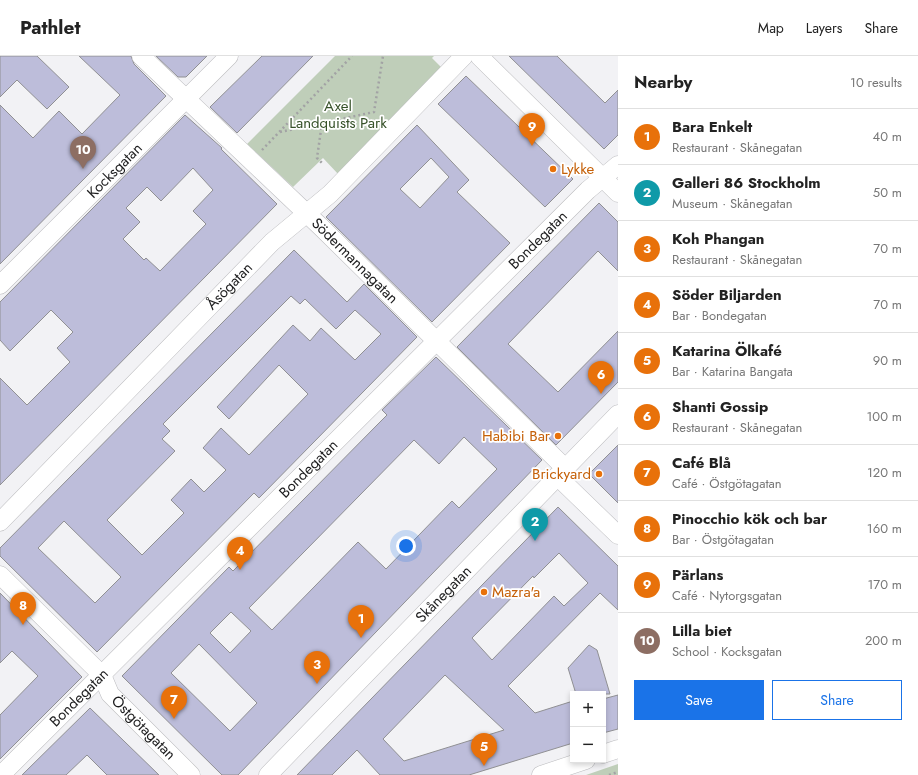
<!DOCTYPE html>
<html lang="en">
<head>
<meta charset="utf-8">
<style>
	:root { --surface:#fff; --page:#f2f2f2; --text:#222; --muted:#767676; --line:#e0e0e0; --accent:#1a73e8 }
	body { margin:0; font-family:Jost,sans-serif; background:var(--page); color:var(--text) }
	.controls { position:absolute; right:12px; bottom:12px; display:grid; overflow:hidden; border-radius:0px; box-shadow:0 2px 6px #0003 }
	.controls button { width:36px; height:36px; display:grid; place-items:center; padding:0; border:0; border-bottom:1px solid var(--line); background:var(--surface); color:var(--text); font:20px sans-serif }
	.you { position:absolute; left:406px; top:490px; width:14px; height:14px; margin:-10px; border:3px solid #fff; border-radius:50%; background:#1a73e8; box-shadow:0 0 0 6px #1a73e833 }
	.badge { display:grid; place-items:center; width:26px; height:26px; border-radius:50%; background:var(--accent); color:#fff; font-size:13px; font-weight:700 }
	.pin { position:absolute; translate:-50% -33px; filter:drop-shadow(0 1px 2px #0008) }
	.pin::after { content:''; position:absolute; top:21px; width:14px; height:12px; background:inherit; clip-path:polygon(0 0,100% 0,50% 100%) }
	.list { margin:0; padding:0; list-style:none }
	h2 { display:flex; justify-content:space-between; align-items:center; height:52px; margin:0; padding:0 16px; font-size:17px }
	h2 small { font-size:13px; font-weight:400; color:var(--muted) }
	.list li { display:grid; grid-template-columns:26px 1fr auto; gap:12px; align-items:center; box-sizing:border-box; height:56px; padding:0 16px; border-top:1px solid var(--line) }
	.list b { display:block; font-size:15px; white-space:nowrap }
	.list p { margin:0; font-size:13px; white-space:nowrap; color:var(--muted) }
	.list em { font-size:13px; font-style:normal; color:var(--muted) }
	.actions { display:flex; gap:8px; padding:12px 16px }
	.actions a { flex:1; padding:9px 0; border:1px solid var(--accent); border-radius:0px; text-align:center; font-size:14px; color:var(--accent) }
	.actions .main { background:var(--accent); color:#fff }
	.map { position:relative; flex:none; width:618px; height:719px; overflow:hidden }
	header { display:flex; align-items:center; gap:24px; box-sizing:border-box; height:56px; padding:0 20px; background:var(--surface); border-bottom:1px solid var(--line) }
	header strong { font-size:19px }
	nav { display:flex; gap:22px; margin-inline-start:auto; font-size:14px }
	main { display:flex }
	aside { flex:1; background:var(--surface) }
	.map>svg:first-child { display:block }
	.green { fill:#bfceb9 }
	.building { fill:#bdbdda; stroke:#909093; fill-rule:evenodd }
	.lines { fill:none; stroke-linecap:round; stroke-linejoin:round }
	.street-casing { stroke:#bcbcbf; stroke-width:19 }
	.path { stroke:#a2a2a4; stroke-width:2.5; stroke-dasharray:2 3; stroke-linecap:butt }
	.street { stroke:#fff; stroke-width:18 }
	.food-dot { fill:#e8710a; stroke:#fff; stroke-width:1.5 }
	.labels { text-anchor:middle; stroke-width:3.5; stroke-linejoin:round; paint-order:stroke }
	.park-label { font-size:15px; fill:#365129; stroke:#fff }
	.food-label { font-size:15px; fill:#c56008; stroke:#fff; text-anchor:start }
	.street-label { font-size:15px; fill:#1d1d1e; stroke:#fff }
</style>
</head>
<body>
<header>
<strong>Pathlet</strong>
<nav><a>Map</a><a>Layers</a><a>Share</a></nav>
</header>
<main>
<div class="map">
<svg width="618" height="719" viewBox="0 0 618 719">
	<rect width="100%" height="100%" fill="#f2f2f5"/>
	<!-- green -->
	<path class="green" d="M335 0H434L432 2 442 12 339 119 323 102 293 131 247 88Z
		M618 708V719H586Z"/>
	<!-- building -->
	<path class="building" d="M0 0H37L69 31 47 53 17 24 0 41Z
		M79 0H131L134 8 166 40 0 208V49L33 82 59 55 82 78 120 39Z
		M156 0H207L186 21H178Z
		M262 0H313L237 77 210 51Z
		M509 0H557L605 47 618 34V79L604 93Z
		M466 20 573 123 545 151 438 48Z
		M185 59 222 92 221 93 277 148 0 429V322L27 349 70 306 57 292 73 276 51 254 10 295 0 284V246ZM193 112 213 134 193 155 206 168 160 215 146 202 144 204 123 183 140 166 126 152 147 131 161 145Z
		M417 69 469 124 457 136 510 187 432 266 326 161ZM431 102 449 121 420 152 400 133Z
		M599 147 618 166V215L598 195 508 288 558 336 618 275V326L556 389 457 291Z
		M294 194 347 246 364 228 417 281 259 442 254 437 97 596 0 500V492ZM291 240 300 248 305 243 336 273 355 254 381 278 355 304 321 272 310 285 293 269 217 351 229 363 279 309 308 338 249 399 221 372 203 392 226 414 204 436 191 423 171 444 184 457 142 499 107 464 175 395 162 383 170 375 163 368ZM64 465 121 521 95 547 38 492Z
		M436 301 542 404 238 719H222L122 620 229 511 233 515 378 368 387 359 382 354ZM464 381 497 413 459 452 452 445 386 513 358 486 272 574 249 552 414 384 439 408ZM231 556 251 575 230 597 210 577ZM199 588 257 647 230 675 171 617Z
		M618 389V447L589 418Z
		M558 451 618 510V554L600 537 508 630 535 657 573 645V687L469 719H380L357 694 332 719H297ZM559 497 588 527 564 550 554 540 492 604 472 582 533 520 534 522ZM445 619 504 674 404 705 383 683Z
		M0 537 82 621 0 703V659L38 620 12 595 0 607Z
		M589 589 597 594 610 638H576L568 612Z
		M618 639V673L603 677V643Z
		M90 652 159 719H107L87 699 66 719H22Z"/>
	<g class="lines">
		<!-- street casing -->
		<g class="street-casing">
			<g id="street">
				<path id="s1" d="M141 0 322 172 565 412"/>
				<path d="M479 0 618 137"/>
				<path id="s2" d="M0 229 229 0"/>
				<path d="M557 420 618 479"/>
				<path id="s3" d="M0 466 272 186 330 138 464 0"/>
				<path id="s4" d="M0 519 102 619 110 638 191 719"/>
				<path d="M603 698 618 693"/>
				<path id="s5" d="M1 719 588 134 618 109"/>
				<path id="s6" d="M268 719 618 358"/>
				<path d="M541 719 586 704"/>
			</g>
		</g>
		<!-- path -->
		<path class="path" d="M322 67 317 102 323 108
			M280 76 374 56 383 0
			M262 94 352 0
			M609 719 618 716"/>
		<!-- street -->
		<use href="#street" class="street"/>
	</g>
	<!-- markers -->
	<g class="food-dot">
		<circle cx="553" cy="113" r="4"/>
		<circle cx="558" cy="380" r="4"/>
		<circle cx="599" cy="418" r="4"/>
		<circle cx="484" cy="536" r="4"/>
	</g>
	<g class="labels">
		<!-- park labels -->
		<g class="park-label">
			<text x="338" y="55">Axel<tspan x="338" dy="17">Landquists Park</tspan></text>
		</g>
		<!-- food labels -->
		<g class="food-label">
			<text x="561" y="118">Lykke</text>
			<text x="550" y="385" text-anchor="end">Habibi Bar</text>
			<text x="591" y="423" text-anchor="end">Brickyard</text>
			<text x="492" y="541">Mazra'a</text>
		</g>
		<!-- street labels -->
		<g class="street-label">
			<text dy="5" stroke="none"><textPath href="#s2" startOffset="162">Kocksgatan</textPath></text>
			<text dy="5" stroke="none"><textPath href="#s5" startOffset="758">Bondegatan</textPath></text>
			<text dy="5" stroke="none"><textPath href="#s1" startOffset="296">Södermannagatan</textPath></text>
			<text dy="5" stroke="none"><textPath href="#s3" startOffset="329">Åsögatan</textPath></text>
			<text dy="5" stroke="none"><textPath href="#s5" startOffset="434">Bondegatan</textPath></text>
			<text dy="5" stroke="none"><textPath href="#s6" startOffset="252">Skånegatan</textPath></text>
			<text dy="5" stroke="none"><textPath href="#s5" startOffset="110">Bondegatan</textPath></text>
			<text dy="5" stroke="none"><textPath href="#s4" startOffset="211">Östgötagatan</textPath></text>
		</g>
	</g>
</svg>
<div class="controls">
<button>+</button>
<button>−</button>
</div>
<div class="you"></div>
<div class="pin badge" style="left:361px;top:582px;background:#e8710a">1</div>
<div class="pin badge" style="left:535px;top:485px;background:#0f9aa8">2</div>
<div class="pin badge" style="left:317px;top:628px;background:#e8710a">3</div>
<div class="pin badge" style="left:240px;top:514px;background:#e8710a">4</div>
<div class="pin badge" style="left:484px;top:710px;background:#e8710a">5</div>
<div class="pin badge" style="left:601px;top:338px;background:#e8710a">6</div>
<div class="pin badge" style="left:174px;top:663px;background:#e8710a">7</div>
<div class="pin badge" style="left:23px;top:569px;background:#e8710a">8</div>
<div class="pin badge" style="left:532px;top:90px;background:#e8710a">9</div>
<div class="pin badge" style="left:83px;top:113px;background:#8d6e63">10</div>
</div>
<aside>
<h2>Nearby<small>10 results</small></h2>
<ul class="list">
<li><span class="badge" style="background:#e8710a">1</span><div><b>Bara Enkelt</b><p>Restaurant · Skånegatan</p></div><em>40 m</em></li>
<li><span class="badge" style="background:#0f9aa8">2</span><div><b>Galleri 86 Stockholm</b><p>Museum · Skånegatan</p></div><em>50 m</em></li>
<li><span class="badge" style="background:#e8710a">3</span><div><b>Koh Phangan</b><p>Restaurant · Skånegatan</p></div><em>70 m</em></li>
<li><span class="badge" style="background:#e8710a">4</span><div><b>Söder Biljarden</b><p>Bar · Bondegatan</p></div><em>70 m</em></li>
<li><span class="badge" style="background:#e8710a">5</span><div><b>Katarina Ölkafé</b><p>Bar · Katarina Bangata</p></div><em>90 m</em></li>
<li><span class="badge" style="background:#e8710a">6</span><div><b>Shanti Gossip</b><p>Restaurant · Skånegatan</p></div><em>100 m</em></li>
<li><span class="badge" style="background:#e8710a">7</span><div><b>Café Blå</b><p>Café · Östgötagatan</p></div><em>120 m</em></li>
<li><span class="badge" style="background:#e8710a">8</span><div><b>Pinocchio kök och bar</b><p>Bar · Östgötagatan</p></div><em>160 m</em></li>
<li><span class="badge" style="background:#e8710a">9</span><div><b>Pärlans</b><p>Café · Nytorgsgatan</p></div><em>170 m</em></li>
<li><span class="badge" style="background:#8d6e63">10</span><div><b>Lilla biet</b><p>School · Kocksgatan</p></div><em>200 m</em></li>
</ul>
<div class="actions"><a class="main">Save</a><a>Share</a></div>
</aside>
</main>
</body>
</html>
